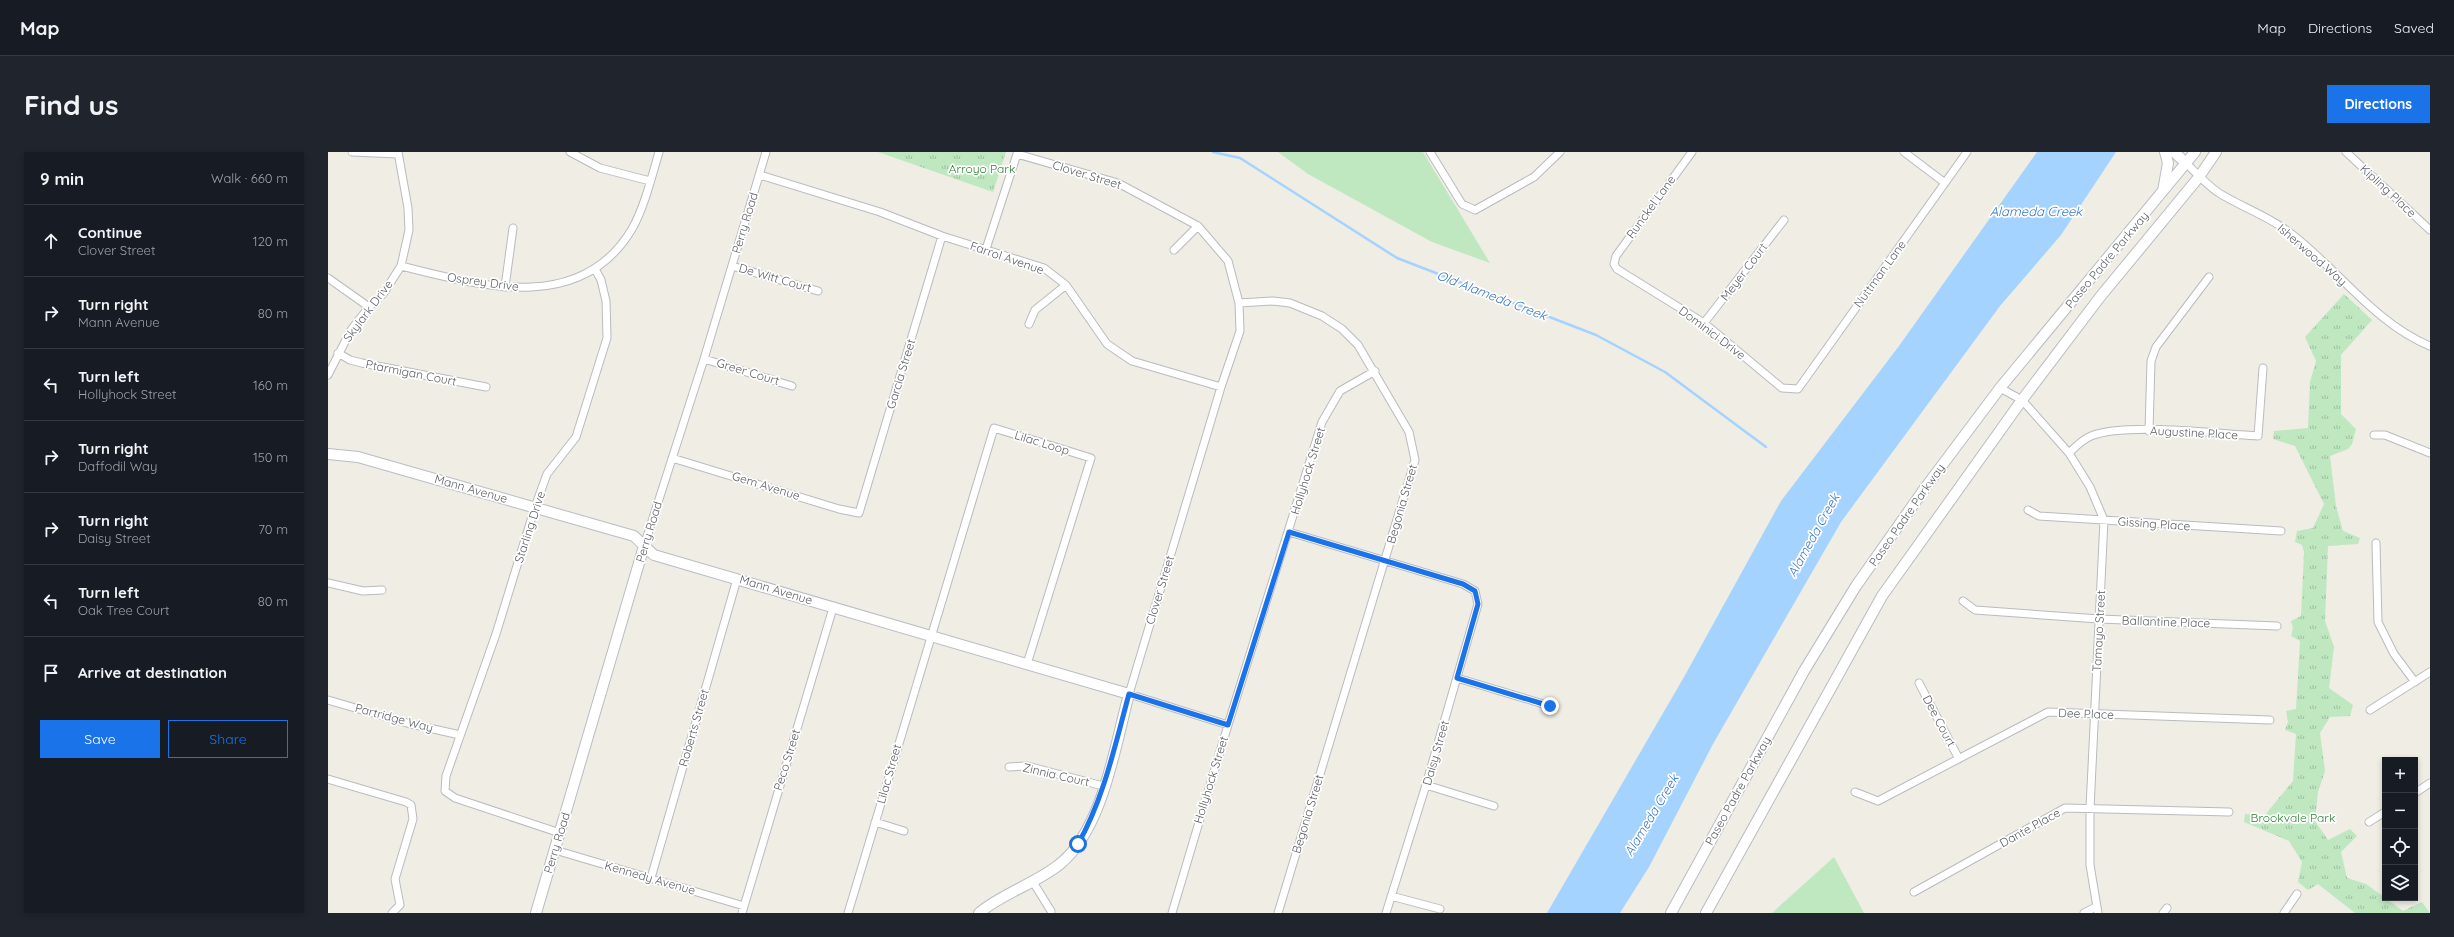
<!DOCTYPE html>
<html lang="en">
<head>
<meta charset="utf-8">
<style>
	:root { --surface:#171b24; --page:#20242c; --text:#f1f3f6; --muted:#9ea1a6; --line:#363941; --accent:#1a73e8 }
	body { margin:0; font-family:Quicksand,sans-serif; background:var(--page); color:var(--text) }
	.controls { position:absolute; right:12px; bottom:12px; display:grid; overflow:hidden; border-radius:0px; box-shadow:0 2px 6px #0003 }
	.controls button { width:36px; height:36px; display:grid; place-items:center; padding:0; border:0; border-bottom:1px solid var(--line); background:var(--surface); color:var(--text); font:20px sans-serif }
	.stop { position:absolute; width:12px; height:12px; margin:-9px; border:3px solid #1a73e8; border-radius:50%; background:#fff }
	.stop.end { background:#1a73e8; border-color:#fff; box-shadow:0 1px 4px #0008 }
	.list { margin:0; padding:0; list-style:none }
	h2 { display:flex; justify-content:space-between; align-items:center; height:52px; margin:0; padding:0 16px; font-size:17px }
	h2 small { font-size:13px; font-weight:400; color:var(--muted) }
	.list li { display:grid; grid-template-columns:26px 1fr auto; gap:12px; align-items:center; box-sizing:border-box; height:72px; padding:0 16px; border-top:1px solid var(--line) }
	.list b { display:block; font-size:15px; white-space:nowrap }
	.list p { margin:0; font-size:13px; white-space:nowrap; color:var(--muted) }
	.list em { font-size:13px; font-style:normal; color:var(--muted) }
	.actions { display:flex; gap:8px; padding:12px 16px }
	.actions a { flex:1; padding:9px 0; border:1px solid var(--accent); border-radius:0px; text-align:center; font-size:14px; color:var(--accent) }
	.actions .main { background:var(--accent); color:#fff }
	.icon { flex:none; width:22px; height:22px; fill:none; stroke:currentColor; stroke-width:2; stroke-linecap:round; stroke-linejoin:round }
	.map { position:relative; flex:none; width:2102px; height:761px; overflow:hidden; border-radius:0px }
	header { display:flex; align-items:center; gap:24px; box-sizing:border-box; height:56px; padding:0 20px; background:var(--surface); border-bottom:1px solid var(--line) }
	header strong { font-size:19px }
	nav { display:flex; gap:22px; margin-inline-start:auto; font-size:14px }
	.intro { display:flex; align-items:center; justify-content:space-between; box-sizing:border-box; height:96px; padding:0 24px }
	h1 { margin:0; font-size:28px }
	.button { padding:10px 18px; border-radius:0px; background:var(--accent); color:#fff; font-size:14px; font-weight:700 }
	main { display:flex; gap:24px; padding:0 24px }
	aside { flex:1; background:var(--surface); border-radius:0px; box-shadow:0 2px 6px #0003 }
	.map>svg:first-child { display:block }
	.green { fill:#bfe8c0 }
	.park { fill:url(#park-tufts) }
	.water { fill:#a4d3ff }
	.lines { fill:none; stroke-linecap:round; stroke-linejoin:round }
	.stream { stroke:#a4d3ff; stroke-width:2.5 }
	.street-casing { stroke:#b9bbc0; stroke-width:9 }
	.secondary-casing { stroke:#b9bcc3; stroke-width:12 }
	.street { stroke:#fff; stroke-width:7 }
	.secondary { stroke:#fff; stroke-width:10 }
	.route { stroke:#1a73e8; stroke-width:5 }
	.labels { text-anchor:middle; stroke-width:3.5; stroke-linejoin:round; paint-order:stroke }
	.park-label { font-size:12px; fill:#2f8236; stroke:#fff }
	.street-label { font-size:12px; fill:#5c5f65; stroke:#fff }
	.water-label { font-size:13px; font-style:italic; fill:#3d78c1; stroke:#fff }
</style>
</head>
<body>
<header>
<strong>Map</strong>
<nav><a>Map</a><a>Directions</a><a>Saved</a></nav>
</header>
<div class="intro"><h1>Find us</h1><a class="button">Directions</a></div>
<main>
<aside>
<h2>9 min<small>Walk · 660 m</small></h2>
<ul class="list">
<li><svg class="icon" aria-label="ahead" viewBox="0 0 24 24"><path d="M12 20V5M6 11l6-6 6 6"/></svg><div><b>Continue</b><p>Clover Street</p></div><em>120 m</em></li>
<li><svg class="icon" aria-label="right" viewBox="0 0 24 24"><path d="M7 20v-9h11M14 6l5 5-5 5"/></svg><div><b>Turn right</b><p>Mann Avenue</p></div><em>80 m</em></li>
<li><svg class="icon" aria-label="left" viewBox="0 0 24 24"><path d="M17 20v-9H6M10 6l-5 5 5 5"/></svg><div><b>Turn left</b><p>Hollyhock Street</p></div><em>160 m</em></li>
<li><svg class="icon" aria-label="right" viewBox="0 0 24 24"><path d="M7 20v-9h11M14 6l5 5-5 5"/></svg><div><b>Turn right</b><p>Daffodil Way</p></div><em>150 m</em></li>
<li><svg class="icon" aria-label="right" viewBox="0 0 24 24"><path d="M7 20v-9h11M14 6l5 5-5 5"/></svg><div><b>Turn right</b><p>Daisy Street</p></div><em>70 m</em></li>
<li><svg class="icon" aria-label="left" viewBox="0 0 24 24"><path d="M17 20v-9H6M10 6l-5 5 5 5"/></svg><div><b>Turn left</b><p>Oak Tree Court</p></div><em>80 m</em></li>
<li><svg class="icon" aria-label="arrive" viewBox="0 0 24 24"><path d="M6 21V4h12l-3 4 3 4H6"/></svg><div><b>Arrive at destination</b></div></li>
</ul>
<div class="actions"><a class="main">Save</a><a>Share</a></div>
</aside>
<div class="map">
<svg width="2102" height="761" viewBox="0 0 2102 761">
	<defs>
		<pattern id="park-tufts" width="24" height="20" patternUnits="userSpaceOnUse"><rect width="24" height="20" fill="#bfe8c0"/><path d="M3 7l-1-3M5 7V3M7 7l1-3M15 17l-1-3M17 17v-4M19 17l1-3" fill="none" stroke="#9ebfa0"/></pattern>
	</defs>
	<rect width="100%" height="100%" fill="#efede4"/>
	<!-- green -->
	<path class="green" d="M950 0H1095L1162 111 1104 90 980 22Z
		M1506 705 1536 761H1444Z"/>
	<!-- park -->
	<path class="park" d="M550 0H678L665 40Z
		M2016 142 2044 168 2013 203V262L2028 277 2024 292 2020 297 2002 304 2008 354 2015 379 2032 386 2030 392 2000 394 1997 469 2006 495 2001 536 2025 553 2022 564 2002 565 1992 581 1997 619 1990 640 1987 669 2000 688 2022 677 2029 684 2013 700 2019 726 2038 732 2075 759 2094 750 2102 761H2027L1990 732 1980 738 1970 730 1974 710 1961 689 1916 670 1917 662 1937 663 1965 629 1968 582 1957 578 1960 570 1958 559 1968 557 1972 489 1963 484 1965 476 1963 469 1973 464 1976 400 1974 393 1967 390 1969 379 1985 376 1996 352 1967 294 1945 287 1946 279 1980 276 1982 230 1988 209 1977 185Z"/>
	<!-- water -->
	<path class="water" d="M1709 0H1788L1733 83 1672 154 1513 370 1385 592 1321 715 1292 761H1219L1356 525 1453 349 1571 194Z"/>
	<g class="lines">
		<!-- stream -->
		<path class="stream" d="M885 0 912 6 1069 106 1268 183 1337 220 1438 295"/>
		<!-- street casing -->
		<g class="street-casing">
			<path id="street" d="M24 0 70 2
				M242 0 272 16 322 29
				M1102 0 1134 52 1147 58 1206 25 1232 0
				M1364 0 1288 104 1286 112 1289 117 1376 171 1454 236 1470 237 1639 0
				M1576 0 1617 31
				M2018 0 2102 78
				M1859 12C1869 22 1879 33 1891 41 1915 56 1943 65 1965 83 2010 118 2048 172 2102 194
				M432 23 552 60 614 84 716 116 738 133 779 192 804 209 893 235
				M658 97 689 2 790 31 870 74 900 109 911 151 912 179 893 235 801 542 900 573
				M846 98 870 74
				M73 114C152 134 253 163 304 77 316 56 324 24 331 0
				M404 114 490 139
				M0 126 41 155
				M177 135 185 76
				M911 151 945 149 962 151 994 164 1014 177 1030 193 1081 280 1087 308 950 761
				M1376 171 1456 68
				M701 172 707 158 738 133
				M10 201 22 208 34 211 158 235
				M376 207 464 234
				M0 223 23 178 41 155 55 142 73 114 81 78 80 56 70 0
				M1672 236 1694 248 1741 301 1762 335 1776 368 1762 656V713L1770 761
				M1821 279 1823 209 1828 195 1881 125
				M2046 283H2057L2102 301
				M1741 301C1747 295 1755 287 1763 284 1799 270 1888 282 1930 284L1935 216
				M344 306 511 357 531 361 614 84
				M1700 358 1711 364 1953 379
				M961 380 1135 432 1147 439 1150 452 1098 633 1058 761
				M2048 391 2050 470 2066 502 2087 530
				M316 394 376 207 438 0
				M0 431 35 439 54 438
				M1635 449 1647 458 1771 467 1949 474
				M1129 526 1222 554
				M1591 531 1631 607
				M0 548 79 571 132 583
				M2042 558 2102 520
				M681 615 699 614 775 634
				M0 627 78 650 83 653 85 667 67 727 72 753 64 761
				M1098 633 1166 654
				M1527 640 1550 649 1720 560 1942 568
				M2087 641 2102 631
				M547 670 576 679
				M2041 670 2057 660
				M232 681 127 646 117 639 118 624 168 482 207 355 219 322 248 285 279 186 278 149 273 128 267 117
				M227 698 416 754
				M323 726 409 427
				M705 730 723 759
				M1586 740 1737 656 1901 660
				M1063 744 1112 757
				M414 761 505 456
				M520 761 666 276 763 306 699 512
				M844 761 900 573 994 270 1012 239 1047 219
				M1756 761 1768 755
				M1835 761 1839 756
				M1956 761 1969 742"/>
		</g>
		<!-- secondary casing -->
		<g class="secondary-casing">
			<path id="secondary" d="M1846 0 1859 12
				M1835 39 1840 11 1837 0
				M0 302 30 305 306 384 326 403 801 542C787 594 775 677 732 712 707 732 675 741 651 761
				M208 761 316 394
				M1343 761 1476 519 1528 434 1597 336 1672 236 1867 0
				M1378 761 1554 444 1694 248 1772 145 1871 25 1888 0"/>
		</g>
		<!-- street -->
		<use href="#street" class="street"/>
		<!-- secondary -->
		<use href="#secondary" class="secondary"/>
	</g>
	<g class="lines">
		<!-- route -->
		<path class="route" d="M750 692C776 646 787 593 801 542L900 573 961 380 1135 432 1147 439 1150 452 1129 526 1222 554"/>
	</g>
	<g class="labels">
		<!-- park labels -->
		<g class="park-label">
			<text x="654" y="21">Arroyo Park</text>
			<text x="1965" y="670">Brookvale Park</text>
		</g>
		<!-- street labels -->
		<g class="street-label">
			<text transform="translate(759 23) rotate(17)" y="4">Clover Street</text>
			<text transform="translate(2060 39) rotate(43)" y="4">Kipling Place</text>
			<text transform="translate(1323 55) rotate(-54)" y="4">Runckel Lane</text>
			<text transform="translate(417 71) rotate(-73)" y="4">Perry Road</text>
			<text transform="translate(1984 103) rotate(41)" y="4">Isherwood Way</text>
			<text transform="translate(679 106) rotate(19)" y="4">Farrol Avenue</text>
			<text transform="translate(1779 108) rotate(-50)" y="4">Paseo Padre Parkway</text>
			<text transform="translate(1416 120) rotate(-53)" y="4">Meyer Court</text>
			<text transform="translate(1552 122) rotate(-54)" y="4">Nuttman Lane</text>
			<text transform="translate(447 126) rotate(16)" y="4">De Witt Court</text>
			<text transform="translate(155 130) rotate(8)" y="4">Osprey Drive</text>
			<text transform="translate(40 159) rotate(-53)" y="4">Skylark Drive</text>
			<text transform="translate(1384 181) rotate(37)" y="4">Dominici Drive</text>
			<text transform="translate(420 220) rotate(17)" y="4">Greer Court</text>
			<text transform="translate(83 221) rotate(11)" y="4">Ptarmigan Court</text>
			<text transform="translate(573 222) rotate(-73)" y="4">Garcia Street</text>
			<text transform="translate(1866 281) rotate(3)" y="4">Augustine Place</text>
			<text transform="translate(714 291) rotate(17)" y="4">Lilac Loop</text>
			<text transform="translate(980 319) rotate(-73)" y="4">Hollyhock Street</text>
			<text transform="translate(438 334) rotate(17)" y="4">Gem Avenue</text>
			<text transform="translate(143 337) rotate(16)" y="4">Mann Avenue</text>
			<text transform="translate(1074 352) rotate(-74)" y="4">Begonia Street</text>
			<text transform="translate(1579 363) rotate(-55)" y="4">Paseo Padre Parkway</text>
			<text transform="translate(1826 372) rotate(4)" y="4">Gissing Place</text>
			<text transform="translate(202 375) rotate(-72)" y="4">Starling Drive</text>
			<text transform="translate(321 380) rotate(-73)" y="4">Perry Road</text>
			<text transform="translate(448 438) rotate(17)" y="4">Mann Avenue</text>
			<text transform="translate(832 438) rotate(-73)" y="4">Clover Street</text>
			<text transform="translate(1838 470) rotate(2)" y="4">Ballantine Place</text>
			<text transform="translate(1771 479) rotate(-87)" y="4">Tamayo Street</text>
			<text transform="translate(1758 562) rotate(2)" y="4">Dee Place</text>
			<text transform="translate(66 566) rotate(15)" y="4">Partridge Way</text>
			<text transform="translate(1611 569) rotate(62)" y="4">Dee Court</text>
			<text transform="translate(366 576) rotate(-74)" y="4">Roberts Street</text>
			<text transform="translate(1108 601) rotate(-74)" y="4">Daisy Street</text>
			<text transform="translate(459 608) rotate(-73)" y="4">Peco Street</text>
			<text transform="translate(561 622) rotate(-74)" y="4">Lilac Street</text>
			<text transform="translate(728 623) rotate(13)" y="4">Zinnia Court</text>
			<text transform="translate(883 628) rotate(-73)" y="4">Hollyhock Street</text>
			<text transform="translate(1410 639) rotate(-61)" y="4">Paseo Padre Parkway</text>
			<text transform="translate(980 662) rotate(-73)" y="4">Begonia Street</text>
			<text transform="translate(1702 676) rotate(-29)" y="4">Dante Place</text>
			<text transform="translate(229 691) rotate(-73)" y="4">Perry Road</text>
			<text transform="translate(322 726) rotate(16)" y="4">Kennedy Avenue</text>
		</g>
		<!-- water labels -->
		<g class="water-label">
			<text x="1708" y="64">Alameda Creek</text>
			<text transform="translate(1164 143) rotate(21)" y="5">Old Alameda Creek</text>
			<text transform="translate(1485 383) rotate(-61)" y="5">Alameda Creek</text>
			<text transform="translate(1323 663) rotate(-59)" y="5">Alameda Creek</text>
		</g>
	</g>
</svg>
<div class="controls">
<button>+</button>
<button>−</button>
<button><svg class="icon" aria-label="locate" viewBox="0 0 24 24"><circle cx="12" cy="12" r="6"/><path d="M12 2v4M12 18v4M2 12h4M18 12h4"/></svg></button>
<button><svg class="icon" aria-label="layers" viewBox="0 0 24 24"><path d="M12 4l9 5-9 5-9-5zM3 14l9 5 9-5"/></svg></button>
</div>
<div class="stop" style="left:750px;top:692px"></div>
<div class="stop end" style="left:1222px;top:554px"></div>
</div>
</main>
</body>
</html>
